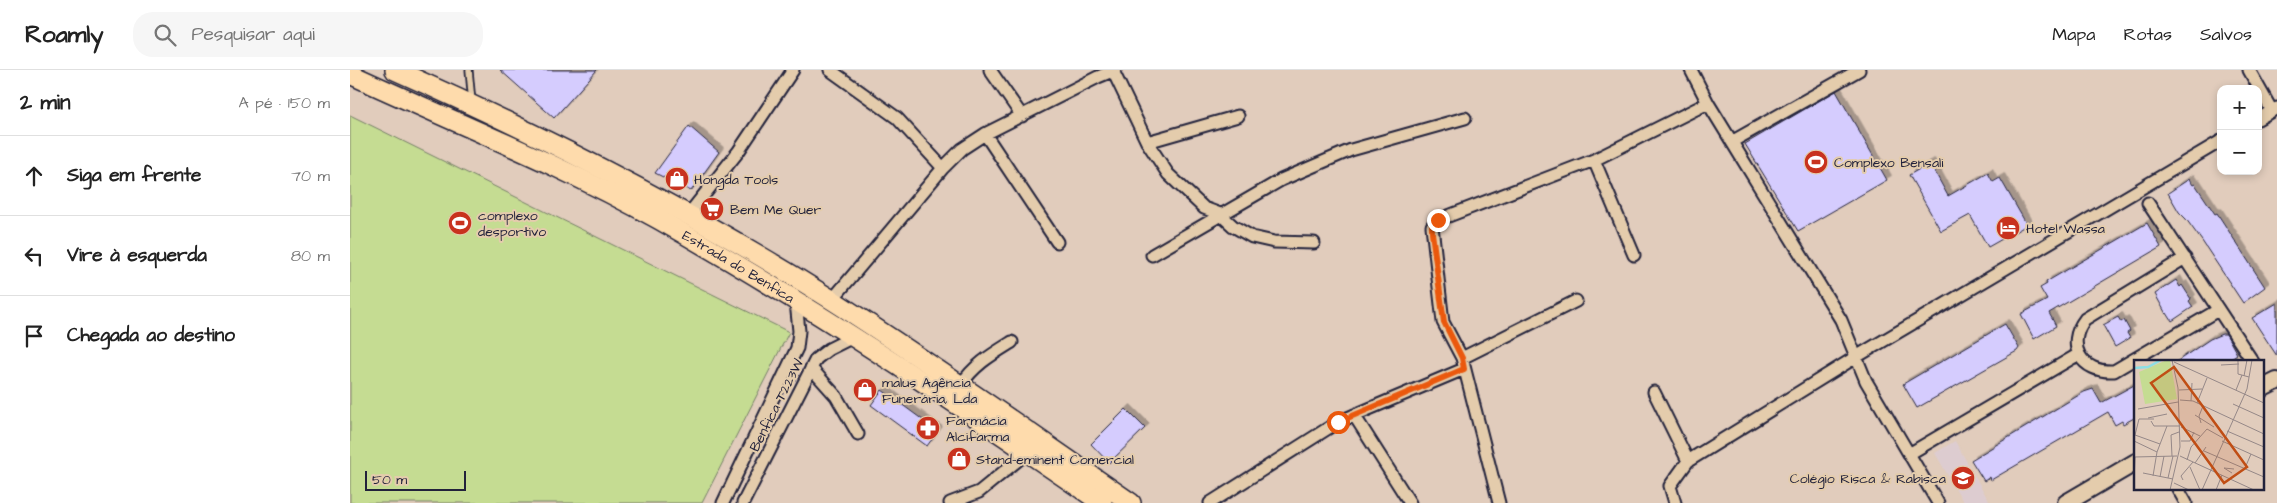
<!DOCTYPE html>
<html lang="pt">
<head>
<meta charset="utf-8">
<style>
	:root { --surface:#fff; --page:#f6f6f6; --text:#222; --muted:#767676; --line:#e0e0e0 }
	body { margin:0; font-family:"Architects Daughter",sans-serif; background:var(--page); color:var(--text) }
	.controls { position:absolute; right:15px; top:15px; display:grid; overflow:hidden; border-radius:10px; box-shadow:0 2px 8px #0003 }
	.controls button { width:45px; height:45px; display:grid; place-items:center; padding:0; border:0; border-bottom:1px solid var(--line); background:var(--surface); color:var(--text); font:25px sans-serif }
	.scale { position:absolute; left:15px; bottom:12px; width:101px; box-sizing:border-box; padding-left:5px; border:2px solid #22223b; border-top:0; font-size:14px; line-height:18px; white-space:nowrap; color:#22223b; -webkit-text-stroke:4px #e4ccac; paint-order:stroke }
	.stop { position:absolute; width:15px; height:15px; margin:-11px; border:4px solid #ea580c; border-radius:50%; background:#fff }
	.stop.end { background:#ea580c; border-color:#fff; box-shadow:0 1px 5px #0008 }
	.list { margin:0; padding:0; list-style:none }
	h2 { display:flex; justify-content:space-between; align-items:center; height:65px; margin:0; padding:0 20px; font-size:21px }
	h2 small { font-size:16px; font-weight:400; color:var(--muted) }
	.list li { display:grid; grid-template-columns:32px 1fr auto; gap:15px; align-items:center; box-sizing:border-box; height:80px; padding:0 20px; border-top:1px solid var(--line) }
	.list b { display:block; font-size:19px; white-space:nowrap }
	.list em { font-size:16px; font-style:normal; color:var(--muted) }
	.icon { flex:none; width:28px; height:28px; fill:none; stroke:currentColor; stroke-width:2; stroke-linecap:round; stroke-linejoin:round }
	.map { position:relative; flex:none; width:1927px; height:433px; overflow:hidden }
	header { display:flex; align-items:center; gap:30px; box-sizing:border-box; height:70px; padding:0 25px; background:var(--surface); border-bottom:1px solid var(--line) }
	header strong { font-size:24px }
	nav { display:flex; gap:28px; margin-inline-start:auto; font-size:18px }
	.search { width:350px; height:45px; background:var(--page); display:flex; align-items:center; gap:12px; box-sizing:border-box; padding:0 18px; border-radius:20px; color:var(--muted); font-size:19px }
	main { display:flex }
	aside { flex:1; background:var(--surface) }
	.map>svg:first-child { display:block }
	.built { fill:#ddccd0 }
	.green { fill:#c5dc92; stroke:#747f66 }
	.building { fill:#d5ccfe; stroke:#22223b; filter:url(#shadow) }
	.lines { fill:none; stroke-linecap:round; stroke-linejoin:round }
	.service-casing { stroke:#22223b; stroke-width:9 }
	.minor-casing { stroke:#22223b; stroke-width:15 }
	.secondary-casing { stroke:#22223b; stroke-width:20 }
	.trunk-casing { stroke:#22223b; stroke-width:22 }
	.service { stroke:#e4ccac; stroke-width:5.5 }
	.minor { stroke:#e4ccac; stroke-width:11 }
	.secondary { stroke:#e4ccac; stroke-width:16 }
	.trunk { stroke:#fedbac; stroke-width:19 }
	.route { stroke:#ea580c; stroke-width:6 }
	.labels { text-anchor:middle; stroke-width:4; stroke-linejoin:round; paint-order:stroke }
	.poi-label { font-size:14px; fill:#22223b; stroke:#e4ccac; text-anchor:start }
	.street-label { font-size:14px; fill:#22223b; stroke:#e4ccac }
	.inset-river { fill:none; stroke:#8ddfe4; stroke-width:2.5 }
	.inset-road { fill:none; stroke:#958888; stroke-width:1 }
	.view { fill:#c04e15; fill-opacity:0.15; stroke:#c04e15; stroke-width:2.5 }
	.inset-edge { fill:none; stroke:#22223b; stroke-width:2.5 }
</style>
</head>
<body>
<header>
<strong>Roamly</strong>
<div class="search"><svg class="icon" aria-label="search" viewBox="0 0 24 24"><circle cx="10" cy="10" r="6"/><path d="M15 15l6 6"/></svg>Pesquisar aqui</div>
<nav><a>Mapa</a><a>Rotas</a><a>Salvos</a></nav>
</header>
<main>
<aside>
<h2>2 min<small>A pé · 150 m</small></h2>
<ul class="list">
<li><svg class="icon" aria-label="ahead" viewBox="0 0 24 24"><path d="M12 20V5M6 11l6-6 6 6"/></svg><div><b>Siga em frente</b></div><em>70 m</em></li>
<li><svg class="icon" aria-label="left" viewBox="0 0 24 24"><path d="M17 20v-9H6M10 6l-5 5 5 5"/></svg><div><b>Vire à esquerda</b></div><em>80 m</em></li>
<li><svg class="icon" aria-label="arrive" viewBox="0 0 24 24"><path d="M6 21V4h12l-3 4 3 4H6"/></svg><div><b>Chegada ao destino</b></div></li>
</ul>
</aside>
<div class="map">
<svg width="1927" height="433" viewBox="0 0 1927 433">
	<defs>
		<filter id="shadow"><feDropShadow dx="4.5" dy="-4.5" stdDeviation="0" flood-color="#0004"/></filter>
	</defs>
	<rect width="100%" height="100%" fill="#e1ccbc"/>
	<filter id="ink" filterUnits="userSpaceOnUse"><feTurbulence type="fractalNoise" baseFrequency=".02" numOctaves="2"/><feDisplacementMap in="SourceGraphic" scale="10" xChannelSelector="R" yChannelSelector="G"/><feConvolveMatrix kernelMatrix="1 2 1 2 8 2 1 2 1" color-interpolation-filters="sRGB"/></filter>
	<g filter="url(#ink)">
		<!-- built -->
		<path class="built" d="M1605 371 1640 433H1614L1585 383Z"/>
		<!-- green -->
		<path class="green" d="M0 45 439 262 352 433H0Z"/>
		<!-- building -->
		<path class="building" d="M150 0H247L204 48Z
			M1486 21 1537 110 1448 161 1395 74Z
			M339 56 369 82 341 121 305 103Z
			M1580 93 1598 126 1638 103 1643 112 1650 108 1677 155 1638 177 1620 145 1591 161 1559 105Z
			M1839 109 1843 115 1845 114 1865 144 1867 143 1915 217 1893 233 1852 171 1836 149 1829 142 1818 123Z
			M1797 153 1811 177 1699 243 1706 256 1684 269 1671 244 1697 230 1690 218 1697 214 1696 212Z
			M1826 210 1830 217 1832 215 1841 229 1839 231 1843 237 1822 251 1817 243 1816 244 1805 224Z
			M1927 233V286L1902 248Z
			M1768 247 1771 252 1774 250 1780 261 1777 263 1780 268 1765 277 1753 255Z
			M1655 254 1669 278 1667 281 1567 338 1553 314Z
			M1872 264H1876L1887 284 1881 288 1883 292H1826L1860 269Z
			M1786 314V347L1773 354 1772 351 1765 355 1758 342 1641 410 1640 407 1634 411 1621 390 1734 322 1743 319 1751 333Z
			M532 320 588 361 577 376 521 335Z
			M776 339 795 358 759 393 741 374Z"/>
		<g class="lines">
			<!-- service casing -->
			<g class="service-casing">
				<path id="service" d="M119 0 122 32"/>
			</g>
			<!-- minor casing -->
			<g class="minor-casing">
				<path id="minor" d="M480 0 547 48 593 98
					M640 0 672 46
					M1341 0 1358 33 1491 250 1516 311 1588 433
					M1899 0 1922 41
					M763 1 797 72 818 104 854 138 870 144 883 156 902 167 924 172 964 173
					M1908 49 1927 38
					M635 64 707 172
					M1383 71 1509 0
					M797 72 888 46
					M1244 90 1284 185
					M1798 133 1903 292
					M338 145 388 82 443 0
					M802 185 931 110 1001 80 1115 48
					M1835 188 1735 249C1715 275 1731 303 1764 301L1868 240
					M482 230 593 98 612 79 635 64 748 7 765 0
					M1112 288 1226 231
					M461 298 486 326 508 364
					M610 316C624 295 641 285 662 272
					M1304 322 1338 391
					M1004 345 1060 433
					M1559 384 1729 284
					M1828 419 1836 433
					M373 433 447 278 449 261 446 232
					M393 433 466 289 479 279 503 267
					M600 433 629 422 678 382
					M860 433 988 352 1114 299
					M1149 433 1112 288 1093 252 1082 156 1088 150 1244 90 1358 33
					M1325 433 1320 416 1338 391 1506 287 1871 71"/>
			</g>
			<!-- secondary casing -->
			<g class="secondary-casing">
				<path id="secondary" d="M1913 318 1927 311
					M1716 433 1786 392"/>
			</g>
			<!-- trunk casing -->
			<g class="trunk-casing">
				<g id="trunk">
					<path d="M45 0C196 67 343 142 482 230 584 295 682 365 781 433"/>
					<path id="s1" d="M0 4C103 52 208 93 308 149 461 235 608 334 752 433"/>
				</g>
			</g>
			<!-- service -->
			<use href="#service" class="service"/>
			<!-- minor -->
			<use href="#minor" class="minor"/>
			<!-- secondary -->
			<use href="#secondary" class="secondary"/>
			<!-- trunk -->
			<use href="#trunk" class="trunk"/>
		</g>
	</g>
	<g class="lines" filter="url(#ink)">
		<!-- route -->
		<path class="route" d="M988 352 1114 299 1112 288 1094 252 1082 163V156L1088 150"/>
	</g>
	<!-- icons -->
	<defs>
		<g id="stadium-disc" transform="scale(1.25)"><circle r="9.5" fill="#c8321e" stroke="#e4ccac"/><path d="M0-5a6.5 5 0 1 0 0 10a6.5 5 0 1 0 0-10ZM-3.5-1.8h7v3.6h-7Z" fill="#fff"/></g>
		<g id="shop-disc" transform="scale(1.25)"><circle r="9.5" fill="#c8321e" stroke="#e4ccac"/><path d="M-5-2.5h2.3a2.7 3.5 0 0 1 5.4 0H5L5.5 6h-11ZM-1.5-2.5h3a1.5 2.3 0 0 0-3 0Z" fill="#fff"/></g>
		<g id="supermarket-disc" transform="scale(1.25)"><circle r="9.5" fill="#c8321e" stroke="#e4ccac"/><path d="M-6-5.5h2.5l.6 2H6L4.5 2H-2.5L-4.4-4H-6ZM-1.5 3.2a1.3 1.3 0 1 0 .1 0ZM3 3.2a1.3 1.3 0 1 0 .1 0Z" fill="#fff"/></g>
		<g id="hotel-disc" transform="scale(1.25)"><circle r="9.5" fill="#c8321e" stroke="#e4ccac"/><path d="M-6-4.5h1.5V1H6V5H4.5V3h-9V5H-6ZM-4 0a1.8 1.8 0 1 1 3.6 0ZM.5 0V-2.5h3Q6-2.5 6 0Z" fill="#fff"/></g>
		<g id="pharmacy-disc" transform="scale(1.25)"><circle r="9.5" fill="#c8321e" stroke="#e4ccac"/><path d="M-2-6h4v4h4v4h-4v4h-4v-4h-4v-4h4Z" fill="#fff"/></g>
		<g id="school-disc" transform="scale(1.25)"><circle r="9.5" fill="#c8321e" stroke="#e4ccac"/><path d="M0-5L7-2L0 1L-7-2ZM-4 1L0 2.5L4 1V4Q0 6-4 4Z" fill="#fff"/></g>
	</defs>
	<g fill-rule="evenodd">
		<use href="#stadium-disc" x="1466" y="92"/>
		<use href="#shop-disc" x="327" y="109"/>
		<use href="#supermarket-disc" x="362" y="139"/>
		<use href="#stadium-disc" x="110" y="153"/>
		<use href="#hotel-disc" x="1658" y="158"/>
		<use href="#shop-disc" x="515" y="320"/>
		<use href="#pharmacy-disc" x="578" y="358"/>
		<use href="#shop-disc" x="609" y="389"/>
		<use href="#school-disc" x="1613" y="408"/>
	</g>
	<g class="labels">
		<!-- poi labels -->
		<g class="poi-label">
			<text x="1484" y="97">Complexo Bensali</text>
			<text x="344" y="114">Hongda Tools</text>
			<text x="380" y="144">Bem Me Quer</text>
			<text x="128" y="150">complexo<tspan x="128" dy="16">desportivo</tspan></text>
			<text x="1676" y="163">Hotel Wassa</text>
			<text x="532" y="317">malus Agência<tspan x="532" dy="16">Funerária, Lda</tspan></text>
			<text x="596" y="355">Farmácia<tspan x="596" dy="16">Alcifarma</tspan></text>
			<text x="626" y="394">Stand-eminent Comercial</text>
			<text x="1596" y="413" text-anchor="end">Colégio Risca &amp; Rabisca</text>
		</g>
		<!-- street labels -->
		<g class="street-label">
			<text dy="5" stroke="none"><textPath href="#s1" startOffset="434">Estrada do Benfica</textPath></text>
			<text transform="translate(426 335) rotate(-63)" y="5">Benfica T223W</text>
		</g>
	</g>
	<!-- overview -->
	<g transform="translate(1784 290)">
		<rect width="130" height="130" fill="#e1ccbc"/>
		<path d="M33 0H36L43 39 11 44 5 12Z" fill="#c5dc92"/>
		<path class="inset-river" d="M0 8 14 7 27 0"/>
		<path class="inset-road" d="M104 0V14L115 17M40 2 130 43M87 5 105 4M110 16 113 0M45 30 68 29M102 30 108 15M46 40 59 41 130 74M57 41 58 23M63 43 73 18M99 44 130 58M4 49 44 42M61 55 80 67M14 58 33 54M20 59H5L1 75 26 84M17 61 20 66H46M67 63 65 56 69 46M47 67 66 76M93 71 130 87M0 81 23 92M47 81H56L60 72M88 81 130 100M70 91 130 117M38 96 37 75 45 72M46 96 120 130M0 97 43 96M53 100 57 87 73 69 89 78M61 103 72 87M56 107 66 130M111 108 117 94M9 113 39 119M98 113 90 108 100 109M19 116 23 92 33 66M26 117 30 96M34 118 39 96M49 120 47 116 59 102M0 121 1 97M40 123 55 130M36 130 46 87 44 28 38 0M68 130 113 29 118 0M82 130 88 115"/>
		<path class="view" d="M40 7 113 107 90 123 17 23Z"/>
		<rect width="130" height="130" class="inset-edge"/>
	</g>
</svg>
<div class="controls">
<button>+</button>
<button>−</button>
</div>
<div class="scale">50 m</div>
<div class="stop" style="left:988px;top:352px"></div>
<div class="stop end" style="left:1088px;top:150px"></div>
</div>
</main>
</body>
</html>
